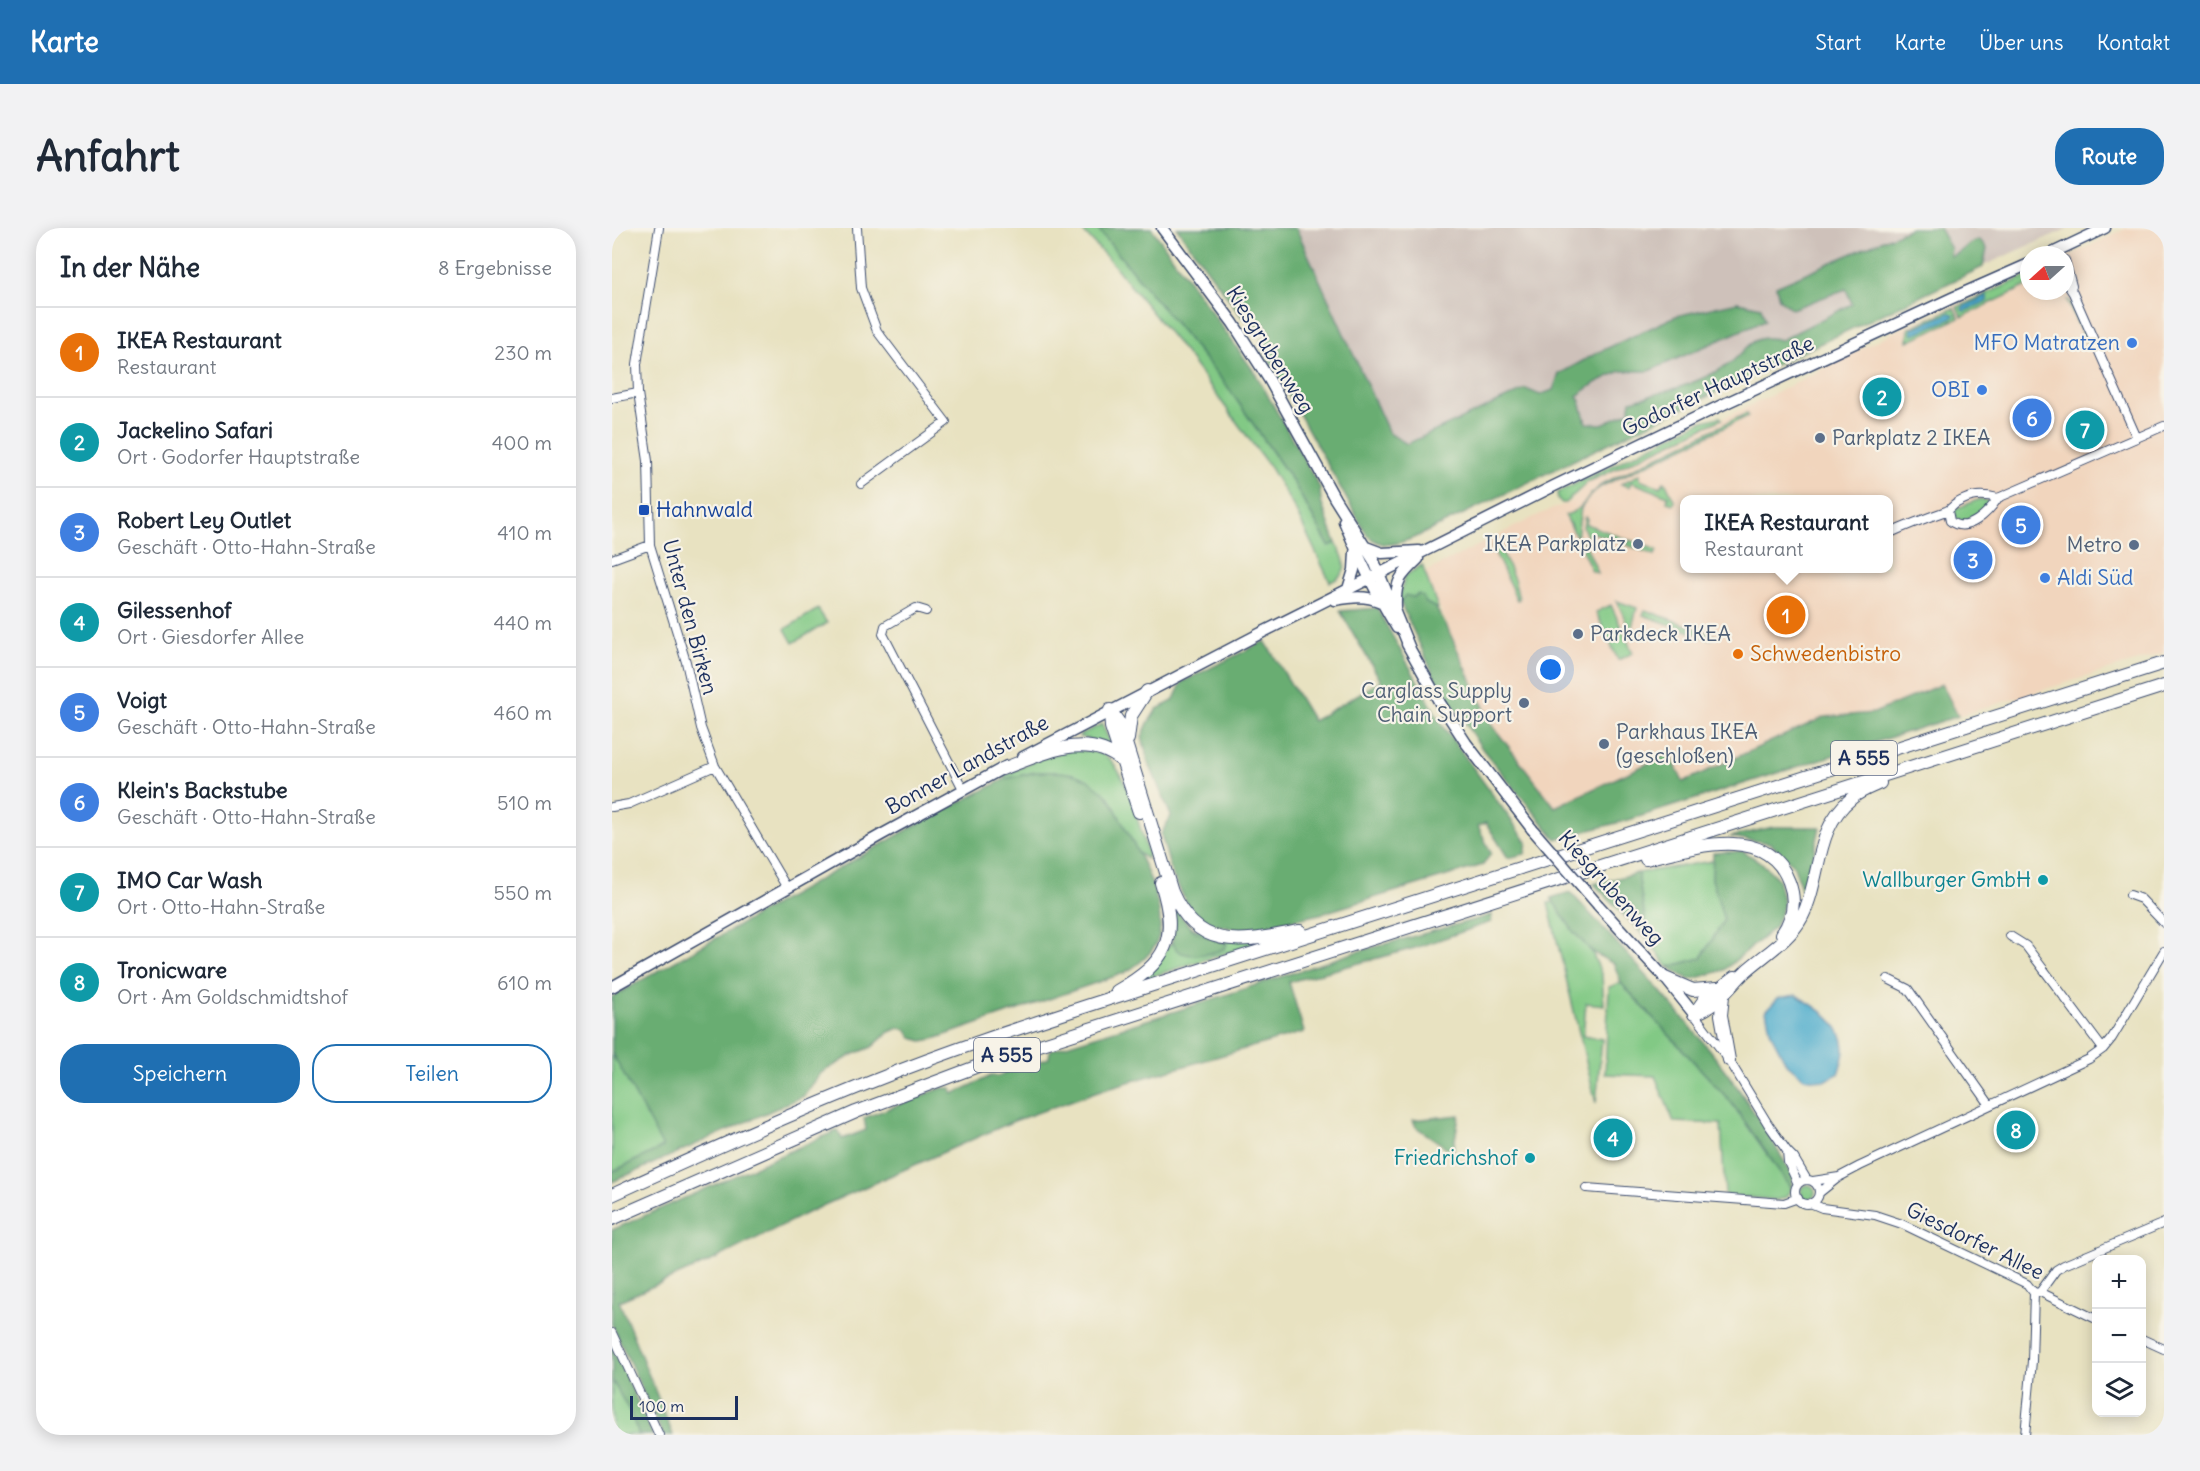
<!DOCTYPE html>
<html lang="de">
<head>
<meta charset="utf-8">
<style>
	:root { --surface:#fff; --page:#f2f2f3; --text:#1f2937; --muted:#747a83; --line:#e0e1e3; --accent:#1f6fb2 }
	body { margin:0; font-family:Delius,sans-serif; background:var(--page); color:var(--text) }
	.controls { position:absolute; right:18px; bottom:18px; display:grid; overflow:hidden; border-radius:12px; box-shadow:0 3px 15px #0003 }
	.controls button { width:54px; height:54px; display:grid; place-items:center; padding:0; border:0; border-bottom:2px solid var(--line); background:var(--surface); color:var(--text); font:30px sans-serif }
	.compass { position:absolute; left:1408px; top:18px; width:54px; height:54px; border-radius:50%; background:var(--surface); box-shadow:0 3px 15px #0003; rotate:249deg }
	.scale { position:absolute; left:18px; bottom:15px; width:108px; box-sizing:border-box; padding-left:6px; border:3px solid #1b2f5e; border-top:0; font-size:16px; line-height:21px; white-space:nowrap; color:#1b2f5e; -webkit-text-stroke:4px #f7f3e8; paint-order:stroke }
	.you { position:absolute; left:939px; top:442px; width:21px; height:21px; margin:-15px; border:4px solid #fff; border-radius:50%; background:#1a73e8; box-shadow:0 0 0 9px #1a73e833 }
	.badge { display:grid; place-items:center; width:39px; height:39px; border-radius:50%; background:var(--accent); color:#fff; font-size:20px; font-weight:700 }
	.pin { position:absolute; translate:-50% -50%; border:3px solid #fff; box-shadow:0 2px 6px #0006 }
	.popup { position:absolute; left:1068px; top:267px; width:213px; height:78px; box-sizing:border-box; display:grid; place-content:center; border-radius:12px; background:var(--surface); filter:drop-shadow(0 2px 4px #0005); font-size:20px; white-space:nowrap; color:var(--muted) }
	.popup b { font-size:22px; color:var(--text) }
	.popup::after { content:''; position:absolute; left:50%; top:100%; margin-left:-12px; border:12px solid transparent; border-top-color:var(--surface) }
	.list { margin:0; padding:0; list-style:none }
	h2 { display:flex; justify-content:space-between; align-items:center; height:78px; margin:0; padding:0 24px; font-size:26px }
	h2 small { font-size:20px; font-weight:400; color:var(--muted) }
	.list li { display:grid; grid-template-columns:39px 1fr auto; gap:18px; align-items:center; box-sizing:border-box; height:90px; padding:0 24px; border-top:2px solid var(--line) }
	.list b { display:block; font-size:22px; white-space:nowrap }
	.list p { margin:0; font-size:20px; white-space:nowrap; color:var(--muted) }
	.list em { font-size:20px; font-style:normal; color:var(--muted) }
	.actions { display:flex; gap:12px; padding:18px 24px }
	.actions a { flex:1; padding:14px 0; border:2px solid var(--accent); border-radius:24px; text-align:center; font-size:21px; color:var(--accent) }
	.actions .main { background:var(--accent); color:#fff }
	.icon { flex:none; width:33px; height:33px; fill:none; stroke:currentColor; stroke-width:2; stroke-linecap:round; stroke-linejoin:round }
	.map { position:relative; flex:none; width:1552px; height:1207px; overflow:hidden; border-radius:24px }
	header { display:flex; align-items:center; gap:36px; box-sizing:border-box; height:84px; padding:0 30px; background:var(--accent); color:#fff }
	header strong { font-size:28px }
	nav { display:flex; gap:33px; margin-inline-start:auto; font-size:21px }
	.intro { display:flex; align-items:center; justify-content:space-between; box-sizing:border-box; height:144px; padding:0 36px }
	h1 { margin:0; font-size:42px }
	.button { padding:15px 27px; border-radius:24px; background:var(--accent); color:#fff; font-size:21px; font-weight:700 }
	main { display:flex; gap:36px; padding:0 36px }
	aside { flex:1; background:var(--surface); border-radius:24px; box-shadow:0 3px 15px #0003 }
	.map>svg:first-child { display:block }
	.built { fill:#f1d5bd; fill-rule:evenodd }
	.industrial { fill:#cec1ba }
	.green { fill:#82c985; stroke:#4e7c72; stroke-width:1.5 }
	.forest { fill:#69ad72; stroke:#426e68; stroke-width:1.5 }
	.water { fill:#4daccc; stroke:#346e95; stroke-width:1.5 }
	.lines { fill:none; stroke-linecap:round; stroke-linejoin:round }
	.minor-casing { stroke:#3a4a6d; stroke-width:10 }
	.major-casing { stroke:#3a4a6d; stroke-width:13 }
	.highway-casing { stroke:#3a4a6d; stroke-width:14 }
	.minor { stroke:#fff; stroke-width:8 }
	.major { stroke:#fff; stroke-width:10 }
	.highway { stroke:#fff; stroke-width:12 }
	.major-bridge-casing { stroke:#3a4a6d; stroke-width:13; stroke-linecap:butt }
	.major-bridge { stroke:#fff; stroke-width:10 }
	.shop-dot { fill:#3f7fe0; stroke:#f7f3e8; stroke-width:2 }
	.service-dot { fill:#5c6f8a; stroke:#f7f3e8; stroke-width:2 }
	.transit-dot { fill:#1a4fb4; stroke:#f7f3e8; stroke-width:2 }
	.food-dot { fill:#e8710a; stroke:#f7f3e8; stroke-width:2 }
	.culture-dot { fill:#0f9aa8; stroke:#f7f3e8; stroke-width:2 }
	.labels { text-anchor:middle; stroke-width:4.5; stroke-linejoin:round; paint-order:stroke }
	.shield { fill:#f7f3e8; stroke:#5d6a87; stroke-width:1.5 }
	.shield-label { font-size:20px; font-weight:bold; fill:#1b2f5e }
	.shop-label { font-size:21px; fill:#366cbe; stroke:#f7f3e8; text-anchor:end }
	.street-label { font-size:21px; fill:#1b2f5e; stroke:#f7f3e8 }
	.service-label { font-size:21px; fill:#4e5e75; stroke:#f7f3e8; text-anchor:start }
	.transit-label { font-size:21px; fill:#164399; stroke:#f7f3e8; text-anchor:start }
	.food-label { font-size:21px; fill:#c56008; stroke:#f7f3e8; text-anchor:start }
	.culture-label { font-size:21px; fill:#0d838f; stroke:#f7f3e8; text-anchor:end }
</style>
</head>
<body>
<header>
<strong>Karte</strong>
<nav><a>Start</a><a>Karte</a><a>Über uns</a><a>Kontakt</a></nav>
</header>
<div class="intro"><h1>Anfahrt</h1><a class="button">Route</a></div>
<main>
<aside>
<h2>In der Nähe<small>8 Ergebnisse</small></h2>
<ul class="list">
<li><span class="badge" style="background:#e8710a">1</span><div><b>IKEA Restaurant</b><p>Restaurant</p></div><em>230 m</em></li>
<li><span class="badge" style="background:#0f9aa8">2</span><div><b>Jackelino Safari</b><p>Ort · Godorfer Hauptstraße</p></div><em>400 m</em></li>
<li><span class="badge" style="background:#3f7fe0">3</span><div><b>Robert Ley Outlet</b><p>Geschäft · Otto-Hahn-Straße</p></div><em>410 m</em></li>
<li><span class="badge" style="background:#0f9aa8">4</span><div><b>Gilessenhof</b><p>Ort · Giesdorfer Allee</p></div><em>440 m</em></li>
<li><span class="badge" style="background:#3f7fe0">5</span><div><b>Voigt</b><p>Geschäft · Otto-Hahn-Straße</p></div><em>460 m</em></li>
<li><span class="badge" style="background:#3f7fe0">6</span><div><b>Klein's Backstube</b><p>Geschäft · Otto-Hahn-Straße</p></div><em>510 m</em></li>
<li><span class="badge" style="background:#0f9aa8">7</span><div><b>IMO Car Wash</b><p>Ort · Otto-Hahn-Straße</p></div><em>550 m</em></li>
<li><span class="badge" style="background:#0f9aa8">8</span><div><b>Tronicware</b><p>Ort · Am Goldschmidtshof</p></div><em>610 m</em></li>
</ul>
<div class="actions"><a class="main">Speichern</a><a>Teilen</a></div>
</aside>
<div class="map">
<svg width="1552" height="1207" viewBox="0 0 1552 1207">
	<rect width="100%" height="100%" fill="#f7f3e8"/>
	<filter id="ink" filterUnits="userSpaceOnUse"><feTurbulence type="fractalNoise" baseFrequency=".0167" numOctaves="2"/><feDisplacementMap in="SourceGraphic" scale="12" xChannelSelector="R" yChannelSelector="G"/><feConvolveMatrix kernelMatrix="1 2 1 2 8 2 1 2 1" color-interpolation-filters="sRGB"/></filter>
	<filter id="wash" filterUnits="userSpaceOnUse"><feTurbulence type="fractalNoise" baseFrequency=".008" numOctaves="4" result="noise"/><feDisplacementMap in="SourceGraphic" scale="24" xChannelSelector="R" yChannelSelector="G"/><feGaussianBlur stdDeviation="1.35" result="paint"/><feColorMatrix in="noise" values="0 0 0 0 0 0 0 0 0 0 0 0 0 0 0 0 0 1.4 0 .05"/><feComposite in="paint" operator="in"/></filter>
	<g filter="url(#wash)">
		<rect width="100%" height="100%" fill="#e8e2c1"/>
		<!-- built -->
		<path class="built" d="M1514 0H1552V425L1346 488 1330 456 1262 485 1212 489 1071 554 1057 525 943 579 880 497 812 345 926 287 958 274 976 255 1158 168 1291 99 1417 47V63H1453V30ZM1072 272H1276V340H1072Z"/>
		<!-- industrial -->
		<path class="industrial" d="M651 0H1457L810 285Z"/>
		<!-- green -->
		<path class="green" d="M468 0H485L615 158 680 252 717 318 724 315C733 331 740 346 718 354L683 281 657 238 579 132 501 36Z
			M1417 47V57L1350 89 1345 79Z
			M1457 72 1479 118 1476 119 1455 73Z
			M1342 80 1347 90 1296 113 1297 100Z
			M1135 185 1136 188 990 258 979 266 969 280 965 310 953 287C969 284 978 266 990 256Z
			M1108 189 1110 191 976 254 953 275H950L946 271 945 265 1088 194Z
			M1028 246V251L1048 259 1051 254 1054 255 1063 274 1061 276 1055 274 1056 268 1019 254 1017 259 1009 256Z
			M1368 271 1378 274 1370 284 1350 293 1343 290V281Z
			M973 289 975 291 974 296 1014 311 1013 315 979 304 977 308H975L971 299Z
			M971 311 986 345 980 343 971 324Z
			M1017 312 1045 322 1043 327 1015 317Z
			M886 315 902 351 907 371 905 372 880 318Z
			M810 337 826 380H824L814 375 811 369H801L788 374 787 371 793 348Z
			M1005 373 1025 380 1019 403H1018Z
			M999 377 1021 425 1006 432 984 384Z
			M206 381 215 395 181 415 173 401Z
			M1033 382 1104 408 1099 411 1031 387Z
			M490 496 499 516 467 509 468 507Z
			M462 521C471 523 481 523 490 526 514 536 528 603 536 626L535 631 525 624 497 569 423 544 393 551 392 548 429 530Z
			M1101 633 1100 651 1112 692 1089 730 1056 739 1036 712 1026 645Z
			M942 674 961 703 980 724 990 748 992 777 974 775 971 808 990 811 984 875 936 675Z
			M571 691 583 701 659 711 528 752 560 714 614 715 584 705Z
			M1009 755 1119 874 1179 960 1174 969 1165 972 1113 967 1109 896 1062 894 1043 848 993 846 997 759Z
			M0 825 52 919 0 944Z
			M1189 964a7 7 0 1 1 14 0a7 7 0 1 1-14 0Z
			M0 1152 18 1184 27 1207H0Z"/>
		<!-- forest -->
		<path class="forest" d="M485 0H539L541 2 643 145 708 260 709 274 724 315 717 318 680 252 615 158Z
			M565 0H684L777 205 795 216 914 161 928 167 941 162 947 146 985 125 1064 88 1126 74 1149 79 1153 92 1037 143H1009L985 154 965 168 968 173 974 195 990 196 1017 184 1019 173C1051 164 1086 156 1114 138 1135 125 1137 103 1169 112L1240 76 1234 61 1180 81 1167 71 1164 58 1299 0H1327L1339 21 1338 28C1350 27 1354 14 1367 12L1371 15 1375 21 1371 39 1020 204 802 310C784 316 771 322 755 307L649 118V112L659 107 653 96 643 98 636 90 630 89Z
			M806 366 811 369 814 375 824 380 835 399 880 497 943 579 1058 525 1071 554 1212 489 1262 485 1330 456 1346 488 1020 591 944 611 871 522 825 454 788 374 793 367 801 369Z
			M765 380 830 497 915 614 913 626 896 630 874 595 866 598 879 625 871 637 708 686 632 703 600 696 578 681 560 646 549 606 559 588 536 533 530 509 536 495 545 481 561 473 570 454 653 413 701 493 769 453 728 383Z
			M423 544C441 544 459 542 476 552 482 556 492 564 497 570 502 577 506 586 510 594 526 624 550 665 548 701 547 721 528 736 512 745L322 811 310 813 300 810 295 802 287 800 277 804 260 819 240 827 209 845 192 868 0 954V944L51 919 0 825V769L302 598 393 551Z
			M1161 599H1208L1192 670 1182 638 1158 615 1118 609Z
			M1131 623 1150 635 1166 651 1172 676 1163 699 1112 742 1078 752 1056 739 1089 730 1112 692 1100 651 1101 625Z
			M1026 645 1036 712 982 656Z
			M958 664C1009 719 1060 774 1106 833 1134 869 1158 909 1181 948L1179 960 1119 874 1009 755 1002 736 980 724 961 703 939 670Z
			M559 670C577 703 579 704 615 715L613 720C603 726 575 731 565 722 563 720 562 717 560 714L563 696Z
			M880 687 879 694 803 720 677 754 692 804 492 861 402 893 201 982 97 1034 7 1073 61 1207H51L0 1096V1002L226 902 230 911 254 902 252 890 330 860H339L341 866 381 847 386 848 411 836 417 837 437 830 438 822 577 779 744 724Z
			M847 887 841 924 804 899 801 892Z
			M0 1119 41 1207H27L18 1184 0 1152Z"/>
		<!-- water -->
		<path class="water" d="M1375 68V73L1352 83 1350 81 1351 79Z
			M1338 85 1342 87 1340 90 1301 106 1300 101Z
			M1184 767C1205 779 1232 795 1232 822 1232 829 1228 839 1226 846L1213 853 1192 850 1174 835 1159 806 1154 783 1166 770Z"/>
	</g>
	<g filter="url(#ink)">
		<g class="lines">
			<!-- minor casing -->
			<g class="minor-casing">
				<path id="minor" d="M47 0 25 136 26 165 36 233 38 317 74 434 89 500 103 538 175 660
					M245 0 249 60 265 103 334 194 249 256
					M1453 32 1460 58
					M1453 53 1461 65 1525 210
					M0 170 26 165
					M1336 283 1338 293C1355 307 1377 284 1386 270L1552 198
					M1276 306C1295 297 1314 290 1334 283 1338 282 1341 277 1345 275 1359 267 1370 266 1386 270
					M0 331 38 317
					M314 383 304 380 273 398 271 406 351 561
					M0 579 17 576 103 538
					M1518 667 1529 671 1552 695
					M1398 708 1414 718 1491 821
					M1276 751 1296 761 1378 877
					M1082 786 1117 832 1156 896 1175 923 1182 930 1195 952
					M1175 923 1176 934 1186 956
					M1183 964a12 12 0 1 1 24 0a12 12 0 1 1-24 0Z
					M1201 953 1227 949
					M974 960 1172 975 1186 970
					M1207 965 1227 949 1248 938 1477 831 1491 821 1500 810 1552 723
					M1198 975 1210 980 1263 987 1290 996 1415 1056 1422 1065
					M1428 1064 1444 1042 1452 1037 1552 995
					M1423 1065 1428 1064 1484 1091
					M0 1105 47 1207
					M1530 1111 1552 1121
					M1413 1207 1420 1133 1422 1065"/>
			</g>
			<!-- major casing -->
			<g class="major-casing">
				<path id="major" d="M550 0 621 95 658 153 723 271 762 333 798 421
					M1436 27 1493 0
					M732 293C747 330 764 366 785 400
					M754 319 770 325 807 323
					M736 361 742 342 743 324
					M723 372C740 369 753 367 769 374
					M784 379C783 353 788 348 806 331
					M795 416 828 475 854 515 920 601
					M411 529 653 403 942 258 1114 175 1340 70 1417 36
					M986 677 1053 750 1082 786
					M0 759 269 607 395 538"/>
			</g>
			<!-- highway casing -->
			<g class="highway-casing">
				<path id="highway" d="M498 482 508 496 560 664C587 726 632 713 688 703
					M498 483 499 499 527 584
					M516 511 519 488 535 463
					M390 541C430 527 473 502 510 533
					M1034 631C1079 620 1155 594 1177 654 1184 672 1181 690 1170 706
					M1053 750 1081 762 1105 760
					M505 763C555 734 567 712 549 655
					M1111 768 1109 787 1117 832
					M1082 786C1106 778 1117 759 1134 743 1153 726 1178 712 1190 689 1210 649 1202 600 1240 570 1248 563 1259 559 1268 555
					M1082 786 1092 772 1123 749
					M0 967C87 927 175 887 264 852 336 823 410 799 484 775L1552 435
					M0 991 244 884 390 829 1552 458"/>
			</g>
			<!-- minor -->
			<use href="#minor" class="minor"/>
			<!-- major -->
			<use href="#major" class="major"/>
			<!-- highway -->
			<use href="#highway" class="highway"/>
			<!-- major-bridge casing -->
			<g class="major-bridge-casing">
				<path id="major-bridge" d="M920 601 986 677"/>
			</g>
			<!-- major-bridge -->
			<use href="#major-bridge" class="major-bridge"/>
		</g>
	</g>
	<!-- markers -->
	<g class="shop-dot">
		<circle cx="1520" cy="115" r="6"/>
		<circle cx="1370" cy="162" r="6"/>
		<circle cx="1433" cy="350" r="6"/>
	</g>
	<g class="service-dot">
		<circle cx="1208" cy="210" r="6"/>
		<circle cx="1026" cy="316" r="6"/>
		<circle cx="1522" cy="317" r="6"/>
		<circle cx="966" cy="406" r="6"/>
		<circle cx="912" cy="475" r="6"/>
		<circle cx="992" cy="516" r="6"/>
	</g>
	<rect class="transit-dot" x="26" y="276" width="12" height="12" rx="3"/>
	<circle class="food-dot" cx="1126" cy="426" r="6"/>
	<g class="culture-dot">
		<circle cx="1431" cy="652" r="6"/>
		<circle cx="918" cy="930" r="6"/>
	</g>
	<g class="labels">
		<!-- shield labels -->
		<g class="shield">
			<rect x="1219" y="513" width="66" height="34" rx="4.5"/>
			<rect x="362" y="810" width="66" height="34" rx="4.5"/>
		</g>
		<g class="shield-label">
			<text x="1252" y="537">A 555</text>
			<text x="395" y="834">A 555</text>
		</g>
		<!-- shop labels -->
		<g class="shop-label">
			<text x="1508" y="122">MFO Matratzen</text>
			<text x="1358" y="169">OBI</text>
			<text x="1445" y="357" text-anchor="start">Aldi Süd</text>
		</g>
		<!-- street labels -->
		<g class="street-label">
			<text transform="translate(658 122) rotate(58)" y="7">Kiesgrubenweg</text>
			<text transform="translate(1106 158) rotate(-25)" y="7">Godorfer Hauptstraße</text>
			<text transform="translate(78 389) rotate(75)" y="7">Unter den Birken</text>
			<text transform="translate(355 537) rotate(-29)" y="7">Bonner Landstraße</text>
			<text transform="translate(999 660) rotate(48)" y="7">Kiesgrubenweg</text>
			<text transform="translate(1363 1013) rotate(26)" y="7">Giesdorfer Allee</text>
		</g>
		<!-- service labels -->
		<g class="service-label">
			<text x="1220" y="217">Parkplatz 2 IKEA</text>
			<text x="1014" y="323" text-anchor="end">IKEA Parkplatz</text>
			<text x="1510" y="324" text-anchor="end">Metro</text>
			<text x="978" y="413">Parkdeck IKEA</text>
			<text x="900" y="470" text-anchor="end">Carglass Supply<tspan x="900" dy="24">Chain Support</tspan></text>
			<text x="1004" y="511">Parkhaus IKEA<tspan x="1004" dy="24">(geschloßen)</tspan></text>
		</g>
		<!-- transit labels -->
		<g class="transit-label">
			<text x="44" y="289">Hahnwald</text>
		</g>
		<!-- food labels -->
		<g class="food-label">
			<text x="1138" y="433">Schwedenbistro</text>
		</g>
		<!-- culture labels -->
		<g class="culture-label">
			<text x="1419" y="659">Wallburger GmbH</text>
			<text x="906" y="937">Friedrichshof</text>
		</g>
	</g>
</svg>
<div class="controls">
<button>+</button>
<button>−</button>
<button><svg class="icon" aria-label="layers" viewBox="0 0 24 24"><path d="M12 4l9 5-9 5-9-5zM3 14l9 5 9-5"/></svg></button>
</div>
<svg class="compass" viewBox="-18 -18 36 36"><path d="M0-13l5 13h-10z" fill="#e53935"/><path d="M0 13l5-13h-10z" fill="#747a83"/></svg>
<div class="scale">100 m</div>
<div class="you"></div>
<div class="pin badge" style="left:1174px;top:387px;background:#e8710a">1</div>
<div class="popup"><b>IKEA Restaurant</b>Restaurant</div>
<div class="pin badge" style="left:1270px;top:169px;background:#0f9aa8">2</div>
<div class="pin badge" style="left:1361px;top:332px;background:#3f7fe0">3</div>
<div class="pin badge" style="left:1001px;top:910px;background:#0f9aa8">4</div>
<div class="pin badge" style="left:1409px;top:297px;background:#3f7fe0">5</div>
<div class="pin badge" style="left:1420px;top:190px;background:#3f7fe0">6</div>
<div class="pin badge" style="left:1473px;top:202px;background:#0f9aa8">7</div>
<div class="pin badge" style="left:1404px;top:902px;background:#0f9aa8">8</div>
</div>
</main>
</body>
</html>
